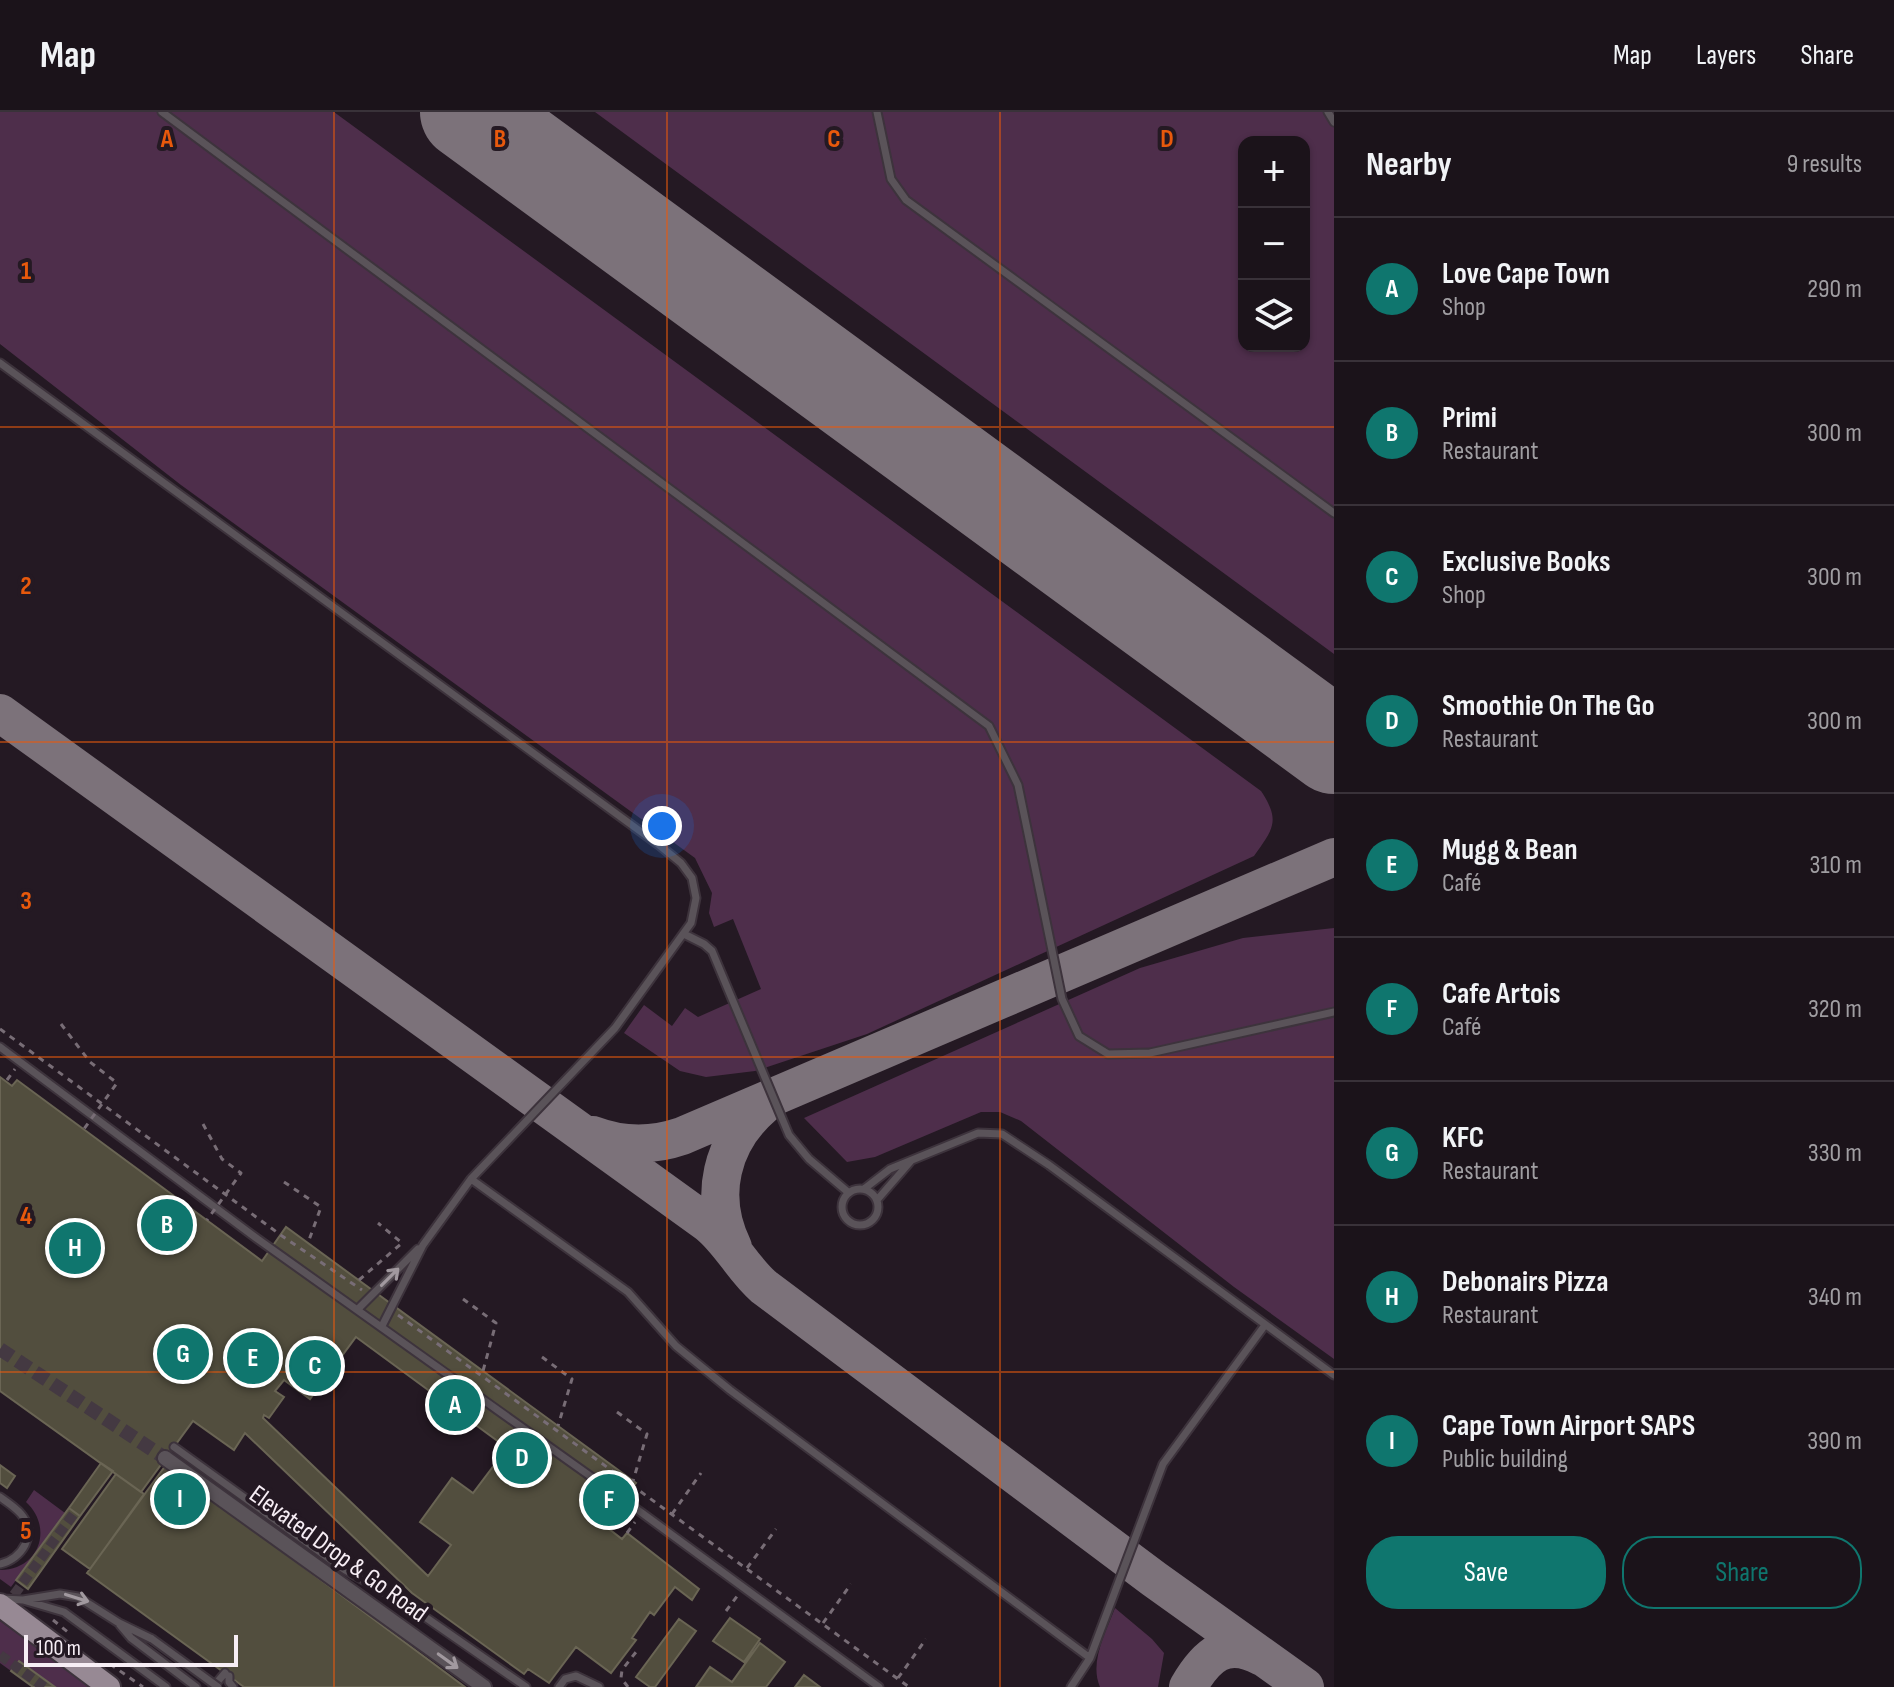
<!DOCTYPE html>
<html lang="en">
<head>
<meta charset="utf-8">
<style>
	:root { --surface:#1b131a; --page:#241c23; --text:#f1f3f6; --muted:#a09ea2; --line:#393239; --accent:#0f766e }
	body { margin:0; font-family:"Sofia Sans Condensed",sans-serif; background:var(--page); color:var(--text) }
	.controls { position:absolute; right:24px; top:24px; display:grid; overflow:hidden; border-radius:16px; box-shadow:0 2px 6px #0004 }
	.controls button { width:72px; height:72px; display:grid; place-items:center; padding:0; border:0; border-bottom:2px solid var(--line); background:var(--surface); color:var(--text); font:40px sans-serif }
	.scale { position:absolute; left:24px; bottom:20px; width:214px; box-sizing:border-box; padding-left:8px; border:4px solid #f7eef5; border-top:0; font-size:22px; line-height:28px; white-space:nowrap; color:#f7eef5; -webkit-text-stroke:6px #241923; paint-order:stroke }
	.you { position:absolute; left:662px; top:714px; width:28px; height:28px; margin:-20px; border:6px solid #fff; border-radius:50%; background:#1a73e8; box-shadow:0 0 0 12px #1a73e833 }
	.badge { display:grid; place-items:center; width:52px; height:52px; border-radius:50%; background:var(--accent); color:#fff; font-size:26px; font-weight:700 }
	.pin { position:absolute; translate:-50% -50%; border:4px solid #fff; box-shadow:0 2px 8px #0006 }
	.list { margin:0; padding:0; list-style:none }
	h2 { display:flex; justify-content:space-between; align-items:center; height:104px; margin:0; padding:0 32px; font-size:34px }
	h2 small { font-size:26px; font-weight:400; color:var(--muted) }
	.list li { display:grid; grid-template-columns:52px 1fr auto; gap:24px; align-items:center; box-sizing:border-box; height:144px; padding:0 32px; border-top:2px solid var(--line) }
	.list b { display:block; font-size:30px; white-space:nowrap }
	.list p { margin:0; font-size:26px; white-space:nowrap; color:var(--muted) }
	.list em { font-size:26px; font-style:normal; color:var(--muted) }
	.actions { display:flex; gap:16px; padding:24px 32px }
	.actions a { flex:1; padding:18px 0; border:2px solid var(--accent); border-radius:32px; text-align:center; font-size:28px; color:var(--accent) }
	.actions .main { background:var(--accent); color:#fff }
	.icon { flex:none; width:44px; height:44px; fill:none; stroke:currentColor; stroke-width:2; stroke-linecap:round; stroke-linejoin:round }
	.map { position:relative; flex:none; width:1334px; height:1575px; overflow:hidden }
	header { display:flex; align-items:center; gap:48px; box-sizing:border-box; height:112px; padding:0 40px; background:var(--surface); border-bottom:2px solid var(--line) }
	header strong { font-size:38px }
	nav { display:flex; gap:44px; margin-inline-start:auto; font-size:28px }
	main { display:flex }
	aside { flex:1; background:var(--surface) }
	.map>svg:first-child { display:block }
	.green { fill:#4e2e4b; fill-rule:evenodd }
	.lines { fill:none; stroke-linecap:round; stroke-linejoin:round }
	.taxiway { stroke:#7c727a; stroke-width:38 }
	.runway { stroke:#7c727a; stroke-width:96 }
	.building { fill:#524e3e; stroke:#6a6554; stroke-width:2; fill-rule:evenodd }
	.pedestrian-tunnel { stroke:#443942; stroke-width:10; stroke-dasharray:10 5; stroke-linecap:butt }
	.minor-tunnel { stroke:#443942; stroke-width:14; stroke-dasharray:14 7; stroke-linecap:butt }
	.service-casing { stroke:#3d333c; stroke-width:11 }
	.minor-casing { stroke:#3d333c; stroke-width:18 }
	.primary-casing { stroke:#3d333c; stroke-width:26 }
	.path { stroke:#786d76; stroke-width:3; stroke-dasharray:6 6; stroke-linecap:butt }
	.service { stroke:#5a5359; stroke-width:7 }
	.minor { stroke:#5a5359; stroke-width:14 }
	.primary { stroke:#978994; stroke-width:22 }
	.service-bridge-casing { stroke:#3d333c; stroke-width:11; stroke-linecap:butt }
	.path-bridge { stroke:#786d76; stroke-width:3; stroke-dasharray:6 6; stroke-linecap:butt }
	.service-bridge { stroke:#5a5359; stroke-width:7 }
	.oneway { stroke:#a1999f }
	.grid { fill:none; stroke:#e8590c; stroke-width:2; stroke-opacity:0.55 }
	.labels { text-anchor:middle; stroke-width:8; stroke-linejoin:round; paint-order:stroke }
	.street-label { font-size:26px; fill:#f7eef5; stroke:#241923 }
	.grid-label { font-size:26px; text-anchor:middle; font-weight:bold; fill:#e8590c; stroke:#241923; stroke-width:8; stroke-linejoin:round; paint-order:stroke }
</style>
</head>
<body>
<header>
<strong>Map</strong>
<nav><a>Map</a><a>Layers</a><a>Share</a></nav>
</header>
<main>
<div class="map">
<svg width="1334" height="1575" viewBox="0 0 1334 1575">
	<rect width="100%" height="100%" fill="#241923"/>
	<!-- green -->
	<path class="green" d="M0 0H334L1261 679C1281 709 1273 717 1254 744L867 922 755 959 706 965 680 959 624 921 644 893 672 914 685 896 698 905 761 877 733 807 714 815 709 801 712 781 695 746 181 373 0 232Z
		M595 0H1334V542ZM1244 30H1304V234H1244Z
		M1334 816V1247L1234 1175 1021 1009 1000 1000H981L875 1045 847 1050 804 1006 1140 856 1243 826Z
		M34 1378 65 1401 11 1475 0 1467V1458C39 1458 54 1416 26 1390Z
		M1115 1496 1152 1527 1164 1541 1158 1575H1100C1089 1550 1106 1520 1115 1496Z
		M0 1509 90 1575H55L19 1549 11 1559 0 1551Z"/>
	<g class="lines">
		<!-- taxiway -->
		<path class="taxiway" d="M1288 600 1334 637
			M0 601 707 1111C730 1129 742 1156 764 1175L1154 1467 1305 1575
			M593 1023C622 1034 653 1034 682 1024L1334 745
			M733 1135C708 1084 721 1030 764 993
			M1188 1575C1206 1544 1225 1525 1262 1545"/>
		<!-- runway -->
		<path class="runway" d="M468 0 1334 634"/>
	</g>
	<!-- building -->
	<path class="building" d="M0 965 12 974 17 968 262 1149 286 1115 636 1371 604 1413 622 1427 627 1421 699 1477 692 1488 675 1475 654 1503 650 1500 632 1526 636 1528 611 1561 576 1535 549 1571 528 1557 524 1562 412 1481 245 1321 234 1338 193 1309 141 1380 0 1279ZM356 1225 507 1336 473 1381 452 1366 420 1410 451 1433 428 1464 263 1306 264 1303 269 1306 284 1285 275 1279 284 1268 310 1287Z
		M101 1351 113 1359 80 1404 69 1396Z
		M0 1353 15 1364 7 1376 0 1371Z
		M166 1353 465 1575H244L87 1461Z
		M116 1362 144 1382 90 1457 62 1437Z
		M69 1396 80 1404 28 1477 16 1468Z
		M730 1506 760 1527 744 1550 713 1529Z
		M679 1507 696 1519 655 1575H650L636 1565Z
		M760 1531 785 1550 766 1575H696L710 1555 732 1570Z
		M19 1549 55 1575H33L11 1559Z
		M804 1563 820 1575H795Z"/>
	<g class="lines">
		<!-- pedestrian-tunnel -->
		<path class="pedestrian-tunnel" d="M5 1495 75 1400
			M0 1543 44 1575"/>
		<!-- minor-tunnel -->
		<path class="minor-tunnel" d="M0 1237 165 1346"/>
		<!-- service casing -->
		<g class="service-casing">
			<path id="service" d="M162 0 989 614 1018 673 1062 887 1079 924 1108 942 1150 941 1334 900
				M877 0 891 67 906 88 1334 401
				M1328 0 1334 10
				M0 251 659 733 681 751 692 766 696 786 691 811 615 916 471 1067 423 1133 382 1214
				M684 822 704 832 712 839 789 1023 809 1047 849 1081
				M0 935 259 1128 642 1401 879 1575
				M471 1067 628 1180 676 1234 730 1278 1090 1546
				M864 1077 890 1057 978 1021 1002 1022 1049 1053 1334 1263
				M842 1095a18 18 0 1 1 36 0a18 18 0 1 1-36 0Z
				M877 1088 910 1050
				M358 1197 418 1137
				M174 1335 345 1458 405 1491 526 1575
				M0 1385C7 1390 15 1395 21 1402 38 1422 22 1447 0 1452
				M2 1487 23 1488 60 1482 78 1485 119 1511 152 1527
				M23 1488 64 1500 166 1575
				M120 1513 131 1526 196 1575
				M229 1564V1570L233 1575
				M213 1575 225 1561
				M559 1575 565 1567 576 1564 599 1575
				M1071 1575 1090 1546 1163 1352 1265 1213"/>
		</g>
		<!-- minor casing -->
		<g class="minor-casing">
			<path id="minor" d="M165 1346 484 1575"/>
		</g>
		<!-- primary casing -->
		<g class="primary-casing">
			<path id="primary" d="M0 1493 109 1575"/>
		</g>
		<!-- path -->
		<path class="path" d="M0 917 282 1124 362 1178
			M7 968 15 957
			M284 1070 321 1095 308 1131
			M359 1168 402 1131 378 1111
			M463 1187 496 1211 483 1259
			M398 1203 909 1575
			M542 1245 572 1267 558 1314
			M617 1300 647 1322 633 1369
			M672 1402 701 1361
			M627 1421 635 1410
			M747 1456 776 1417
			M726 1499 738 1483
			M53 1508 69 1521
			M823 1511 851 1472
			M110 1552 143 1575
			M898 1566 926 1527
			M628 1575 621 1566 622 1558 636 1540"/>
		<!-- service -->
		<use href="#service" class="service"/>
		<!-- minor -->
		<use href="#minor" class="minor"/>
		<!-- primary -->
		<use href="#primary" class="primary"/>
		<!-- service-bridge casing -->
		<g class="service-bridge-casing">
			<path id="service-bridge" d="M152 1527 218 1575"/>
		</g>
		<!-- path-bridge -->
		<path class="path-bridge" d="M61 912 90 950 117 971 84 1017
			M203 1012 222 1047 241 1061 207 1108"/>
		<!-- service-bridge -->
		<use href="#service-bridge" class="service-bridge"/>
	</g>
	<!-- one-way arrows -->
	<defs><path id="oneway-shaft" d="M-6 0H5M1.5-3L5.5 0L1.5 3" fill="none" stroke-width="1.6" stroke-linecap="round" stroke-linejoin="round" transform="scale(2)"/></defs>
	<g class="oneway">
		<use href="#oneway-shaft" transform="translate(390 1165) rotate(-45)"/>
		<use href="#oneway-shaft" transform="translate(77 1486) rotate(17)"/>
		<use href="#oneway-shaft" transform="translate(448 1549) rotate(36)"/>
	</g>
	<!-- grid -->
	<path class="grid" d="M334 0V1575M667 0V1575M1000 0V1575M0 315H1334M0 630H1334M0 945H1334M0 1260H1334"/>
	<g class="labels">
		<!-- street labels -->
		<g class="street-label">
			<text transform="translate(339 1441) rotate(36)" y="9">Elevated Drop &amp; Go Road</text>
		</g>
	</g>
	<g class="grid-label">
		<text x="167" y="35">A</text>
		<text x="500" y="35">B</text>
		<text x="834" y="35">C</text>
		<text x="1167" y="35">D</text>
		<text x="26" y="167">1</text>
		<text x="26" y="482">2</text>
		<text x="26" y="797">3</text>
		<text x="26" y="1112">4</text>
		<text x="26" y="1427">5</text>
	</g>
</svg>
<div class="controls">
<button>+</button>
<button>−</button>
<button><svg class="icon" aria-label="layers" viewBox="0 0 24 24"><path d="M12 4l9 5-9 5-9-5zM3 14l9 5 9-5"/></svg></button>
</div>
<div class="scale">100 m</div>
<div class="you"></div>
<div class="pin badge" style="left:455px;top:1293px">A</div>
<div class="pin badge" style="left:167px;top:1113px">B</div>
<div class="pin badge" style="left:315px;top:1254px">C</div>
<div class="pin badge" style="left:522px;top:1346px">D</div>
<div class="pin badge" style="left:253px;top:1246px">E</div>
<div class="pin badge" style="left:609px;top:1388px">F</div>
<div class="pin badge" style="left:183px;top:1242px">G</div>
<div class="pin badge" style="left:75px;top:1136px">H</div>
<div class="pin badge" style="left:180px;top:1387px">I</div>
</div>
<aside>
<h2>Nearby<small>9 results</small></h2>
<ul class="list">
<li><span class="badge">A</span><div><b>Love Cape Town</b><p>Shop</p></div><em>290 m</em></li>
<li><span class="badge">B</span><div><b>Primi</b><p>Restaurant</p></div><em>300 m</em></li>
<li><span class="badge">C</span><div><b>Exclusive Books</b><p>Shop</p></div><em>300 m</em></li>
<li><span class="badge">D</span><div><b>Smoothie On The Go</b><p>Restaurant</p></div><em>300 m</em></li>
<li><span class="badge">E</span><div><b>Mugg &amp; Bean</b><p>Café</p></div><em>310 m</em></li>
<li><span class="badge">F</span><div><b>Cafe Artois</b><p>Café</p></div><em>320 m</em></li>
<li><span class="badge">G</span><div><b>KFC</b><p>Restaurant</p></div><em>330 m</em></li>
<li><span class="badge">H</span><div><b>Debonairs Pizza</b><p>Restaurant</p></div><em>340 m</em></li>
<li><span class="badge">I</span><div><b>Cape Town Airport SAPS</b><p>Public building</p></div><em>390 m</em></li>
</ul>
<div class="actions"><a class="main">Save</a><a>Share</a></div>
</aside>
</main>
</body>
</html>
